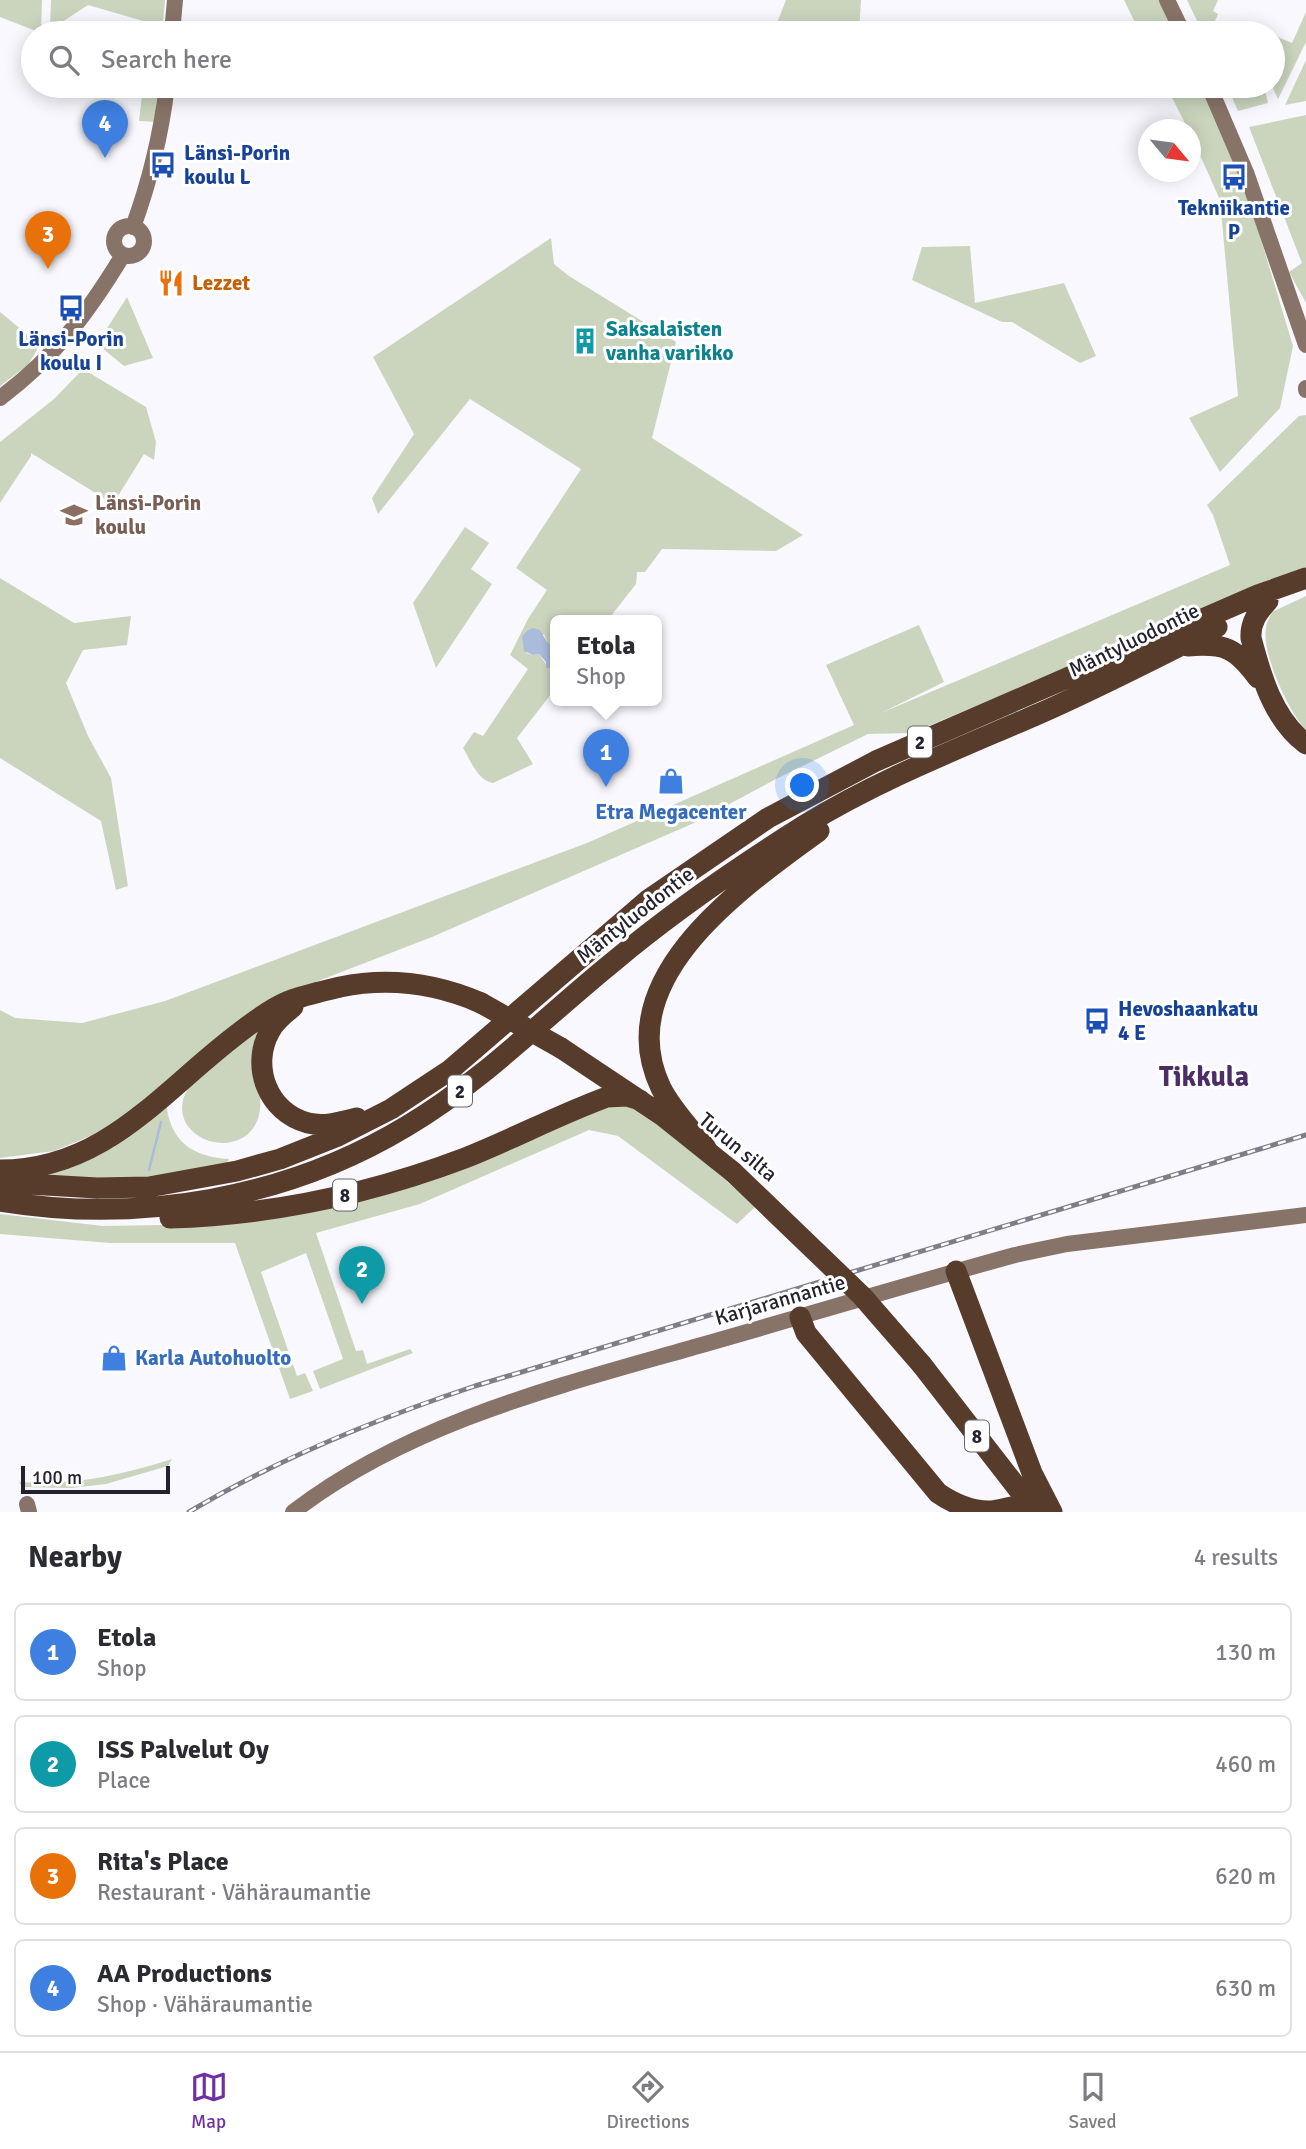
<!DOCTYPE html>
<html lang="en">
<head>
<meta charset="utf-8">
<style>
	:root { --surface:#fff; --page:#f2f2f3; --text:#2b2b33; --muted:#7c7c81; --line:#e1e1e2; --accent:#7030a5 }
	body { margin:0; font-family:Signika,sans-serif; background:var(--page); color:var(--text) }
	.compass { position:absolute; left:1138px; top:119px; width:63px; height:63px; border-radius:50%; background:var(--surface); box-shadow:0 4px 18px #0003; rotate:119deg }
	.scale { position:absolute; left:21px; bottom:18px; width:149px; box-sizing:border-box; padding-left:7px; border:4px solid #24222f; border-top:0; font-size:19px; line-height:24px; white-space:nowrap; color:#24222f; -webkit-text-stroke:5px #fff; paint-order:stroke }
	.you { position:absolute; left:803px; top:786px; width:24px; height:24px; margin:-18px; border:5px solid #fff; border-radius:50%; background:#1a73e8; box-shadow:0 0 0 10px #1a73e833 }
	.badge { display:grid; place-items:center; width:46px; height:46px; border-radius:50%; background:var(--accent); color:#fff; font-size:23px; font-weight:700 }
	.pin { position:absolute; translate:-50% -58px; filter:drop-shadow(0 2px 4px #0008) }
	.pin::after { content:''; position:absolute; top:37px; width:24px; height:21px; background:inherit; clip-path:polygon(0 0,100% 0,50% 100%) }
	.popup { position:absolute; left:550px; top:615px; width:112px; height:91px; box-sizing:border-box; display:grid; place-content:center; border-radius:10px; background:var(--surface); filter:drop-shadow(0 2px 5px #0005); font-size:23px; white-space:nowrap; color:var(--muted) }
	.popup b { font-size:26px; color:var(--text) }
	.popup::after { content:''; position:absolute; left:50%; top:100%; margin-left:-14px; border:14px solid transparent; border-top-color:var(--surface) }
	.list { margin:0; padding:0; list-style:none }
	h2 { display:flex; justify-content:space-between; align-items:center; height:91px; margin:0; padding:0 28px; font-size:30px }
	h2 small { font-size:23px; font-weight:400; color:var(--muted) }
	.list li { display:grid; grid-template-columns:46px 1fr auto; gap:21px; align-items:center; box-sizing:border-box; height:98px; margin:0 14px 14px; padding:0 14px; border:2px solid var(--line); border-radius:10px }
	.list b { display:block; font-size:26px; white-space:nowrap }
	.list p { margin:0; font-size:23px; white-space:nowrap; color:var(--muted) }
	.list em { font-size:23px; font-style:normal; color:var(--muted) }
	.icon { flex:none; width:38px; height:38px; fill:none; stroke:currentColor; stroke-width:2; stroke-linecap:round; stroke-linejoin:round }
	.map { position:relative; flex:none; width:1306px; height:1512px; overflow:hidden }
	.search { position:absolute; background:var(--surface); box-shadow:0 4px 18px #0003; left:21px; right:21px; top:21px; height:77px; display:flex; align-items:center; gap:18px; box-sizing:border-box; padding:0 24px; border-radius:38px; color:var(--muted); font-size:26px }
	.sheet { height:539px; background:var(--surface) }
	nav { display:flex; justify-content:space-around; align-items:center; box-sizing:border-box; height:98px; border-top:2px solid var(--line); background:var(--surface); font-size:19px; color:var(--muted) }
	nav a { display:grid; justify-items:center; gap:4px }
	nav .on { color:var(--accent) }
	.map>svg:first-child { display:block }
	.green { fill:#cbd5be }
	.water { fill:#aabbdc }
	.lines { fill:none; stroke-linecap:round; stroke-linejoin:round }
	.stream { stroke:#aabbdc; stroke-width:2.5 }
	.secondary { stroke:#887368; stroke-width:16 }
	.highway { stroke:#573c2b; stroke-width:21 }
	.rail-casing { stroke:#7f7e88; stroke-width:5 }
	.rail { stroke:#fff; stroke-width:2.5; stroke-dasharray:8; stroke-linecap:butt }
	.highway-bridge { stroke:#573c2b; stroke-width:21 }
	.labels { text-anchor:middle; stroke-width:6; stroke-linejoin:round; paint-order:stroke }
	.shield { fill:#fff; stroke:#66646d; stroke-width:2 }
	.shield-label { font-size:19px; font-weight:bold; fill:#24222f }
	.transit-label { font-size:21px; font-weight:bold; fill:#164399; stroke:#fff; text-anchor:start }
	.food-label { font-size:21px; font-weight:bold; fill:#c56008; stroke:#fff; text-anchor:start }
	.culture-label { font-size:21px; font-weight:bold; fill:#0d838f; stroke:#fff; text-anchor:start }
	.education-label { font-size:21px; font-weight:bold; fill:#785e54; stroke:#fff; text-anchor:start }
	.street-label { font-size:21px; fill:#24222f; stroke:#fff }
	.shop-label { font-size:21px; font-weight:bold; fill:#366cbe; stroke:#fff }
	.district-label { font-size:28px; font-weight:bold; fill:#4b2e68; stroke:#fff }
</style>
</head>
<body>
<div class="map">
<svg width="1306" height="1512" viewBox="0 0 1306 1512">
	<rect width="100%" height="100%" fill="#f9f8ff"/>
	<!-- green -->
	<path class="green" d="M0 0H42L41 33 0 17Z
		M51 0H165L162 33H149L150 23 88 5 50 30Z
		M786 0H861L859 33H773Z
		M1124 0H1165L1181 33H1140Z
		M1187 0H1218L1213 11 1218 14 1215 21 1235 33H1203Z
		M1306 12V42L1278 99 1272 86 1273 35 1292 43Z
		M1306 60V101L1285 105Z
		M143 86H158L155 122 139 121Z
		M1166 86H1206L1229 133 1293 346 1280 408 1220 472 1189 418 1238 396 1220 200 1191 135 1190 130 1188 129Z
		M1227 86H1264L1268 103 1238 111Z
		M1306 115V303L1289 272 1302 263 1249 127Z
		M551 238 554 264 569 276 676 342 652 438 803 535 776 551 662 549 645 572H637L636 584 607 621H555V647L547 642 544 634 526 653 533 655 539 654 550 670 554 669 555 664V689L517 738 533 764 493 783C478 781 471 761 463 748L474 732 483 736 528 669 510 655 528 619 547 590 516 568 581 469 470 399 378 514 372 498 414 434 373 357Z
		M970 246 975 303 1064 283 1096 356 1080 363 1012 322H1002L912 280 922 247Z
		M127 297 153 358 124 366 97 344Z
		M0 312 40 345 28 365 0 386Z
		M83 369 146 407 156 442 154 460 144 454 113 504 31 453V456L0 503V442L54 399Z
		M1306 415V570L1241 593 912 733 868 734 776 779 694 823 432 937 313 983 112 1127 54 1151 0 1158V1010L15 1018 82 1023 165 1001 587 843 854 725 826 665 919 625 944 682 881 713 1230 565 1213 515 1207 505 1299 416Z
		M465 527 489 543 471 569 492 584 436 668 413 603Z
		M0 578 74 623 131 616 127 645 83 650 66 683 88 736 111 778 128 886 116 890 101 821 0 758Z
		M1306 596V730C1289 713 1261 652 1266 628 1266 623 1270 617 1272 612Z
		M270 1016C266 1029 259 1043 257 1057 254 1080 268 1105 254 1127 233 1159 174 1139 183 1100 184 1095 188 1090 190 1085Z
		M166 1101C169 1140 191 1157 229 1159L226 1166 184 1174 107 1181 12 1175Z
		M626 1103C673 1132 715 1170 755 1207L737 1224 618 1136 589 1130 420 1204 316 1233 356 1351 363 1350 367 1364 410 1349 413 1353 320 1389 313 1371 343 1359 306 1253 261 1272 297 1376 305 1373 313 1391 290 1399 235 1243H110L0 1234V1214L103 1226 162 1225 255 1219 572 1117Z
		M172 1459 168 1466 106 1484 71 1488 22 1487 19 1482C73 1486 122 1475 172 1459Z"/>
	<!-- water -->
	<path class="water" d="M533 628 540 630 547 642 555 646 554 669 546 668V662L539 654 533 655 524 651 522 636 528 630Z"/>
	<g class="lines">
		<!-- stream -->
		<path class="stream" d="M149 1170 161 1122"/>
		<!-- secondary -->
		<path class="secondary" d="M1167 0 1183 33
			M172 33 175 0
			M1209 86 1247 175 1306 345
			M114 241a15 15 0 1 1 30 0a15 15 0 1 1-30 0Z
			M133 227C150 181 161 134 167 86
			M1306 388V390
			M0 398C55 357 87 314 123 255
			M27 1504 29 1512
			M293 1512C410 1422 559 1386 698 1346 804 1316 909 1284 1015 1255L1067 1244 1306 1215"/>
		<!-- highway -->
		<path class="highway" d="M1268 601C1258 612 1250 622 1251 638 1261 676 1273 719 1306 744
			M1188 646C1225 643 1236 648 1258 678
			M293 1007C284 1014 275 1021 270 1031 250 1066 268 1113 308 1123 325 1127 341 1122 357 1118
			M561 1048 663 1116 733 1172
			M706 1148C691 1129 672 1110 661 1088 608 978 744 886 819 831
			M0 1170C102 1170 158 1096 231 1039 249 1025 268 1010 289 1001 305 995 324 991 340 987 389 977 435 983 481 1003
			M0 1180 28 1184 97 1188 149 1187 237 1171 280 1159 338 1136 391 1109 450 1070 648 900 768 818 876 761 1258 595 1306 578
			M0 1201C139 1224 286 1199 407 1126 483 1081 545 1017 613 962 674 911 738 867 805 825 878 780 958 749 1036 715 1098 688 1158 657 1217 627
			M170 1218C271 1215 370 1194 465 1158 513 1139 558 1115 607 1097L627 1096 640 1100
			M956 1271 1032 1473 1052 1512
			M800 1317 806 1333 938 1493C954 1504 972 1512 992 1511 1006 1509 1016 1504 1031 1507
			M922 1365 1036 1512"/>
		<!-- rail casing -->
		<g class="rail-casing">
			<path id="rail" d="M189 1512C279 1458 376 1419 475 1386L1306 1135"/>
		</g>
		<!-- rail -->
		<use href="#rail" class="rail"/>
		<!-- highway-bridge -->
		<path class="highway-bridge" d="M481 1003 561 1048
			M733 1172 862 1296 922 1365"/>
	</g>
	<!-- icons -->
	<defs>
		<g id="bus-bare" transform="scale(2.1)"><path d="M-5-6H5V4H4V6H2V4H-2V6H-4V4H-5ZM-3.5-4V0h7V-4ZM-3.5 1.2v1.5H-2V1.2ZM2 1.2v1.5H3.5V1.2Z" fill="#1a4fb4" stroke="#fff" stroke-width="2.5" paint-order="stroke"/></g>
		<g id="restaurant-bare" transform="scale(2.1)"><path d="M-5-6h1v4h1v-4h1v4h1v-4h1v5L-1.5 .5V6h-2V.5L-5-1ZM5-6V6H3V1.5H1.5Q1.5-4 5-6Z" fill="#e8710a" stroke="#fff" stroke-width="2.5" paint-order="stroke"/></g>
		<g id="building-bare" transform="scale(2.1)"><path d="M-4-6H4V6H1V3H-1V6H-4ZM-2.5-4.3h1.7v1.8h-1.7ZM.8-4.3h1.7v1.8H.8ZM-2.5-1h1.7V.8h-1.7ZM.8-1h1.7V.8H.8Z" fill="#0f9aa8" stroke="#fff" stroke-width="2.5" paint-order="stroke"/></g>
		<g id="school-bare" transform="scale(2.1)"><path d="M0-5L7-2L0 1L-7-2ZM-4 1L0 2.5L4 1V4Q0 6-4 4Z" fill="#8d6e63" stroke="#fff" stroke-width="2.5" paint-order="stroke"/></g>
		<g id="shop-bare" transform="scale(2.1)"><path d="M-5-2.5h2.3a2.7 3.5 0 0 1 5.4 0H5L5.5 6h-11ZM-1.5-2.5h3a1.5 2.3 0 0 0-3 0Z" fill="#3f7fe0" stroke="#fff" stroke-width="2.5" paint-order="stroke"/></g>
	</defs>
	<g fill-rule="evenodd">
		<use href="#bus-bare" x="163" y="165"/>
		<use href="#bus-bare" x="1234" y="177"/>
		<use href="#restaurant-bare" x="171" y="283"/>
		<use href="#bus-bare" x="71" y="308"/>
		<use href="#building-bare" x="585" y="341"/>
		<use href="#school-bare" x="74" y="515"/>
		<use href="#shop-bare" x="671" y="781"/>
		<use href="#bus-bare" x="1097" y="1021"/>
		<use href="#shop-bare" x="114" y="1358"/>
	</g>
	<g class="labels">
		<!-- shield labels -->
		<g class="shield">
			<rect x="908" y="726.5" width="24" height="31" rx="5"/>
			<rect x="448" y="1075.5" width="24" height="31" rx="5"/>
			<rect x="333" y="1179.5" width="24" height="31" rx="5"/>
			<rect x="965" y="1420.5" width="24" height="31" rx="5"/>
		</g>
		<g class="shield-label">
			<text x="920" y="749">2</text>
			<text x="460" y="1098">2</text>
			<text x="345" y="1202">8</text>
			<text x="977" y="1443">8</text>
		</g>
		<!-- transit labels -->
		<g class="transit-label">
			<text x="184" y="160">Länsi-Porin<tspan x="184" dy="24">koulu L</tspan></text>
			<text x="1234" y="215" text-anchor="middle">Tekniikantie<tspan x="1234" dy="24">P</tspan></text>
			<text x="71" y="346" text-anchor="middle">Länsi-Porin<tspan x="71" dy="24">koulu I</tspan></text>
			<text x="1118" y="1016">Hevoshaankatu<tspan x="1118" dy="24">4 E</tspan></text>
		</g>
		<!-- food labels -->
		<g class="food-label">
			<text x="192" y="290">Lezzet</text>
		</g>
		<!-- culture labels -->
		<g class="culture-label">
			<text x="606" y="336">Saksalaisten<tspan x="606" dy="24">vanha varikko</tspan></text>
		</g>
		<!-- education labels -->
		<g class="education-label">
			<text x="95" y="510">Länsi-Porin<tspan x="95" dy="24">koulu</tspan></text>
		</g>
		<!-- street labels -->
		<g class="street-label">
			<text transform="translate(1134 640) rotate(-26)" y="7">Mäntyluodontie</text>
			<text transform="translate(635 915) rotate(-38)" y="7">Mäntyluodontie</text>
			<text transform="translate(738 1147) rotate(40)" y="7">Turun silta</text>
			<text transform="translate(780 1300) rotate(-16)" y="7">Karjarannantie</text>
		</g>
		<!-- shop labels -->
		<g class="shop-label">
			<text x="671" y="819">Etra Megacenter</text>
			<text x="135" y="1365" text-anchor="start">Karla Autohuolto</text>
		</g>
		<!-- district labels -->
		<g class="district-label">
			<text x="1204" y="1086">Tikkula</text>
		</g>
	</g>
</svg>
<svg class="compass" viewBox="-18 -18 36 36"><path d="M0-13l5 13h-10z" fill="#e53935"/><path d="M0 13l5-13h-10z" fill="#7c7c81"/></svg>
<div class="scale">100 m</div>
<div class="you"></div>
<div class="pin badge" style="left:606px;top:787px;background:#3f7fe0">1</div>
<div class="popup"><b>Etola</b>Shop</div>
<div class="pin badge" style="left:362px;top:1304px;background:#0f9aa8">2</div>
<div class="pin badge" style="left:48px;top:269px;background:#e8710a">3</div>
<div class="pin badge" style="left:105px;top:158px;background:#3f7fe0">4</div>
<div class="search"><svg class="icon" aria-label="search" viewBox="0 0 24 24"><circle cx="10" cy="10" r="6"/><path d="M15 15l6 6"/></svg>Search here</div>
</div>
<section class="sheet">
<h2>Nearby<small>4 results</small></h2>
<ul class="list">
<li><span class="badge" style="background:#3f7fe0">1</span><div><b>Etola</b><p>Shop</p></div><em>130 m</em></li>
<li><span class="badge" style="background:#0f9aa8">2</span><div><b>ISS Palvelut Oy</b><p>Place</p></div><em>460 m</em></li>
<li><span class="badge" style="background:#e8710a">3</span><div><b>Rita's Place</b><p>Restaurant · Vähäraumantie</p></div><em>620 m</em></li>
<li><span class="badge" style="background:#3f7fe0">4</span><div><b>AA Productions</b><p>Shop · Vähäraumantie</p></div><em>630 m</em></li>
</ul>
</section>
<nav>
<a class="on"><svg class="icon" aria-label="map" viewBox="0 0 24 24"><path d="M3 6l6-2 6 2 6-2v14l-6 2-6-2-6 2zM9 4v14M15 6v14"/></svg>Map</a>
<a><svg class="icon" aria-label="directions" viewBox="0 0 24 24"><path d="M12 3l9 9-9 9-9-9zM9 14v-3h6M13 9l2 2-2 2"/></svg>Directions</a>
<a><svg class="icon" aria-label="saved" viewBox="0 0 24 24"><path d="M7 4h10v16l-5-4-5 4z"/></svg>Saved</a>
</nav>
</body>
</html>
